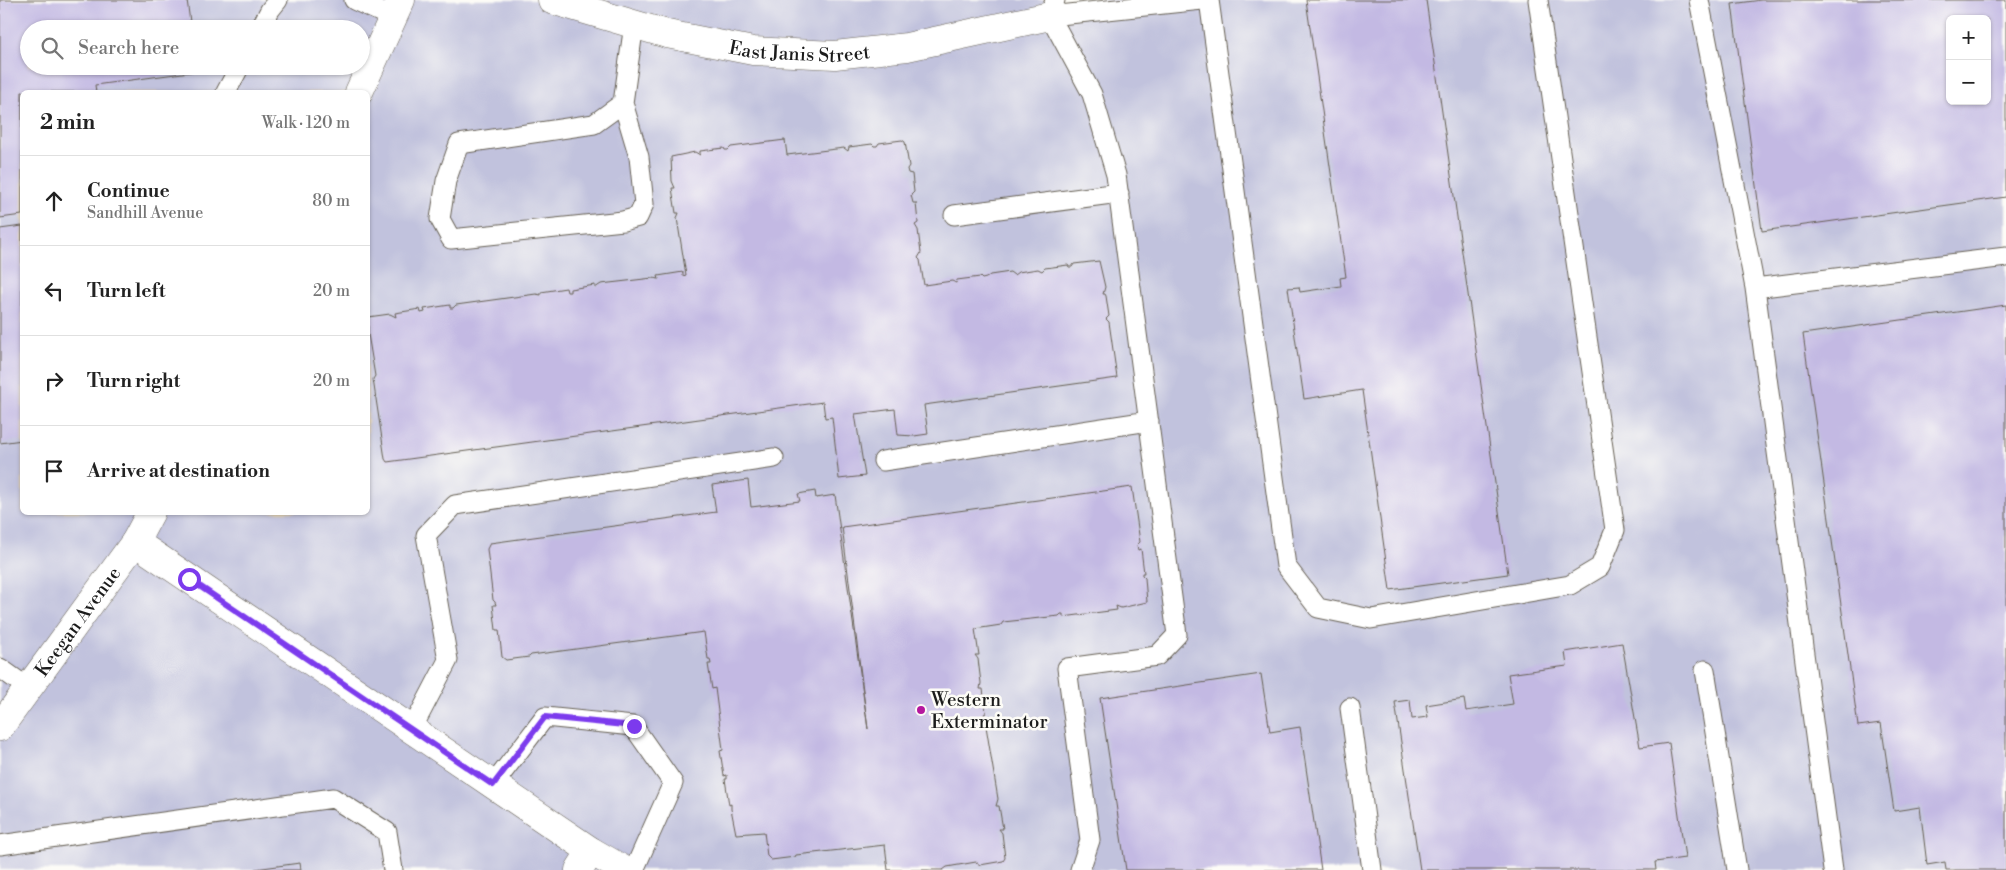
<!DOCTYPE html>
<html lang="en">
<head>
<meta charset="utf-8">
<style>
	:root { --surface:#fff; --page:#f2f2f2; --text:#222; --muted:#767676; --line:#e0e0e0 }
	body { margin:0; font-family:"Libre Bodoni",serif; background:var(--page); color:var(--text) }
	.controls { position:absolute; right:15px; top:15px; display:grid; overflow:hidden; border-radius:8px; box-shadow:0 1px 4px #0004 }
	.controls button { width:45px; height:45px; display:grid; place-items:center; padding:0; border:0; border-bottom:1px solid var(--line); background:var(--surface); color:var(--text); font:25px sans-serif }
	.stop { position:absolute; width:15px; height:15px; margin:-11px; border:4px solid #7c3aed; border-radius:50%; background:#fff }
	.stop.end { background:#7c3aed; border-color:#fff; box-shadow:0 1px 5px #0008 }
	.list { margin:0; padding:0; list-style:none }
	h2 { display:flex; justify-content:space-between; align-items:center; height:65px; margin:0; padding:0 20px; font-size:21px }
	h2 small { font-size:16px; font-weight:400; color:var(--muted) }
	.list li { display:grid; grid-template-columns:32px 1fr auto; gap:15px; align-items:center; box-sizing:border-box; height:90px; padding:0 20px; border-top:1px solid var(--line) }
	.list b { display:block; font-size:19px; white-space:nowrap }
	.list p { margin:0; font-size:16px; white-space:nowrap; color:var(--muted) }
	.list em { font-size:16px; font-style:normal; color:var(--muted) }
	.icon { flex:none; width:28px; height:28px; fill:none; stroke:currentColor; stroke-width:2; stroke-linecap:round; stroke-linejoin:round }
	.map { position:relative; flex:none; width:2006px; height:870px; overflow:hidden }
	.search { position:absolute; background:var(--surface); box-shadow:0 1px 4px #0004; left:20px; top:20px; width:350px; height:55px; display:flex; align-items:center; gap:12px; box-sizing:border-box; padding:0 18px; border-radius:28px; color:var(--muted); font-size:19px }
	.panel { position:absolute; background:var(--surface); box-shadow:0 1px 4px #0004; left:20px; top:90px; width:350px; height:425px; border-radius:8px }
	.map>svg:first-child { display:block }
	.industrial { fill:#c1c2dd; fill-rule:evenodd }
	.building { fill:#c3b9e3; fill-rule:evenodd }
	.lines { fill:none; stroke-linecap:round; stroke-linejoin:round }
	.service-casing { stroke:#666054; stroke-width:21 }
	.minor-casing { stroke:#666054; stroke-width:29 }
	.tertiary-casing { stroke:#666054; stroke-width:29 }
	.service { stroke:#fff; stroke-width:19 }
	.minor { stroke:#fff; stroke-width:28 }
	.tertiary { stroke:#fff; stroke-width:28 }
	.route { stroke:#7c3aed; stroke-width:6 }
	.poi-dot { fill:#b5179e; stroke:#fdfcf7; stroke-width:2 }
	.labels { text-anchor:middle; stroke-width:5; stroke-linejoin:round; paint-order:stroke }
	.street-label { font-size:19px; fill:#1c1c1c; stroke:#fdfcf7 }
	.poi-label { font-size:19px; fill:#1c1c1c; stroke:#fdfcf7; text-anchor:start }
</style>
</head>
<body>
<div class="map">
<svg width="2006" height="870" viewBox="0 0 2006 870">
	<rect width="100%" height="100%" fill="#fdfcf7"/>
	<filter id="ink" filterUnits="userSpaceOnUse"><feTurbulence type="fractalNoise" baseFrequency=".02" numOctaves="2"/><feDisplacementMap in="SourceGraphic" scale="10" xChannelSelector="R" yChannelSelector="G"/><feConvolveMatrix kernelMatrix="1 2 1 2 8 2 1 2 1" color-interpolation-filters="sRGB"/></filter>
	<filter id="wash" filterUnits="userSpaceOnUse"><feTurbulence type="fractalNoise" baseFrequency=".0096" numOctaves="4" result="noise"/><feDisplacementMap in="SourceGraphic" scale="20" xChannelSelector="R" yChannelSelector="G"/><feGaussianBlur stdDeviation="1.12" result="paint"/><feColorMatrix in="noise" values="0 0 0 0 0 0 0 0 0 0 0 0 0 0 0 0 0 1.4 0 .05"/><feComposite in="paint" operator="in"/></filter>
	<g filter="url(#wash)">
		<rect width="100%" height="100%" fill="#edb"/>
		<!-- industrial -->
		<path class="industrial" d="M0 0H2006V870H0ZM1950 19H1987V101H1950ZM29 29H361V66H29ZM22 92H368V512H22Z"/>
		<g id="blocks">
			<!-- building -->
			<path class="building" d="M0 0H187L191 29H29V66H196L197 71 95 85 96 92H22V215L0 218Z
				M1306 0H1426L1508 574 1390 590 1362 390 1304 399 1288 288 1299 287 1300 292 1341 286 1340 278 1346 277Z
				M1761 0H2006V197L1762 231 1732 4ZM1950 19H1987V101H1950Z
				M785 140 787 155 844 148 848 151 849 147 872 144 874 146H877L879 143 902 140 905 142 909 166 907 169 908 173 912 174 914 192 911 195 913 203H916L918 223 915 225 918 230 921 253 918 258 920 260 924 285 952 281 956 283 957 280 980 277 982 279 986 278 990 275 1010 272 1014 275 1018 272 1038 269 1042 271 1045 268 1068 265 1069 267H1072L1074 264 1099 261 1105 287 1103 294H1105L1106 296 1109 316 1106 319 1109 322 1117 378 924 405 928 434 914 436 898 435 895 409 855 414 865 476 839 479 832 417 825 418 823 402 387 462 385 459 373 379 375 376 368 334V317L390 314 396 317 395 313 420 309 421 313 425 312 424 309 450 305V308H453L456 305 536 294 541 295V292L566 288 567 292H570V289L595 285V288L601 284 653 278 659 279 658 276 683 272V276L686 275 677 218 679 213H676L672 188H675L672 181 671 157 695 152 700 155V151L724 148 725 150H728L731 147Z
				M22 226V440L0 443V229Z
				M2006 305V870H1946L1945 862 1927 865 1920 807 1894 811 1881 723 1858 726 1803 334Z
				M748 480 751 507 800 501 798 494 815 491 816 498 835 495 868 729 842 527 1132 487 1140 542 1137 545 1138 550 1141 549 1144 573H1142V575L1145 578 1147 602 1121 608 1116 606 1117 610 1063 617V614H1061L1059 616 1003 622 1001 625 975 629 979 655H975L978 659 981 683 980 689H983L986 713 984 714 998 799 996 806H999L1003 829H999L1002 833 1005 858 1003 861 980 865 976 862 947 867 943 870H888L885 845 796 855 795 857 771 860 767 856 764 832 736 834 731 809V804L729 805 725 779H727V775L724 776 720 751 723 750 715 688 712 689 708 664H711L710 659H708L704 632 531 655 529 657 506 660 502 657 499 630H496L493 605H496L495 602 493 600 487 549 490 543 716 512 712 485Z
				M1622 643 1640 747 1669 743 1685 858 1655 862 1656 870H1420L1395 702 1410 700 1412 719 1428 717 1426 705 1464 699 1466 711 1513 704 1508 674 1567 666 1565 652Z
				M1261 674 1270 732 1300 727 1321 870H1126L1100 698Z
				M300 863 301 870H255V869Z"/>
		</g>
	</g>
	<g filter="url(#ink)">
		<use href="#blocks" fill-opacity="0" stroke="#666054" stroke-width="1"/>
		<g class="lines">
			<!-- service casing -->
			<g class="service-casing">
				<path id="service" d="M354 0 393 18
					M1055 0 1050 16 1092 94 1116 175 1177 635 1157 656 1067 668 1090 840 1080 870
					M1209 0 1286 566 1318 608 1371 619 1570 585 1600 567 1615 530 1538 0
					M1699 0 1755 288
					M1050 16 1202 0
					M260 29 270 10 278 0
					M226 92 240 66
					M623 103 639 157 644 204 638 217 623 221 451 239 440 219 446 181 459 144 594 124 623 103 634 24
					M954 215 1119 193
					M883 461 1149 421
					M0 668 28 688
					M1705 670 1737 870
					M1350 708 1372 870
					M412 729 448 660 426 535 455 505 774 458
					M493 785 545 717 633 726 673 783 634 870
					M0 845 333 798 387 832 393 870
					M1833 870 1755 288 2006 257"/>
			</g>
			<!-- minor casing -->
			<g class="minor-casing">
				<g id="minor">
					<path id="s1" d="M552 0 667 34 753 51 835 55 907 47 1050 16"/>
					<path id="s2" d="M0 727 135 542"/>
					<path d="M579 870 591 851"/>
				</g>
			</g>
			<!-- tertiary casing -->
			<g class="tertiary-casing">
				<path id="tertiary" d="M359 92 401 0
					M151 512 135 542 591 851 624 870"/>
			</g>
			<!-- service -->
			<use href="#service" class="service"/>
			<!-- minor -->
			<use href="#minor" class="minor"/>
			<!-- tertiary -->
			<use href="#tertiary" class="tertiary"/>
		</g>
	</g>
	<g class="lines" filter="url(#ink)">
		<!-- route -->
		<path class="route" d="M189 579 493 785 545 717 634 726"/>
	</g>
	<!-- markers -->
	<circle class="poi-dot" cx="921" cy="710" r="5"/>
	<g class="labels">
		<!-- street labels -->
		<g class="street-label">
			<text dy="7" stroke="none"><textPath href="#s1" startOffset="254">East Janis Street</textPath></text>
			<text dy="7" stroke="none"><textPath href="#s2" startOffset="131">Keegan Avenue</textPath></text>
		</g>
		<!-- poi labels -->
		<g class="poi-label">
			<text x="931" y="706">Western<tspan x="931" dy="22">Exterminator</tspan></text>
		</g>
	</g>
</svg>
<div class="controls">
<button>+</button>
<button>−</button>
</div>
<div class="stop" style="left:189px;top:579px"></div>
<div class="stop end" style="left:634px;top:726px"></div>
<div class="search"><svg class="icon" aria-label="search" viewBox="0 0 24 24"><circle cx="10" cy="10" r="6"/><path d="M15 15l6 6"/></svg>Search here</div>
<section class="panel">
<h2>2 min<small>Walk · 120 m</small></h2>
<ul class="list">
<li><svg class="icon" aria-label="ahead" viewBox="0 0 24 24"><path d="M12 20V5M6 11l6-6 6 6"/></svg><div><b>Continue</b><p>Sandhill Avenue</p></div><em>80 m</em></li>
<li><svg class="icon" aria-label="left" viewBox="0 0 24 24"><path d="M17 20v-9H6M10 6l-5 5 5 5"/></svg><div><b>Turn left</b></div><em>20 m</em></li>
<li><svg class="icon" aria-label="right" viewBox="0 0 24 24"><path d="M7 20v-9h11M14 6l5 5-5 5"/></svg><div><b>Turn right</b></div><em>20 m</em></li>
<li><svg class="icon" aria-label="arrive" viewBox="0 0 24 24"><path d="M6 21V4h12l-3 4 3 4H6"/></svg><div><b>Arrive at destination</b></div></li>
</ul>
</section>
</div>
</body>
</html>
